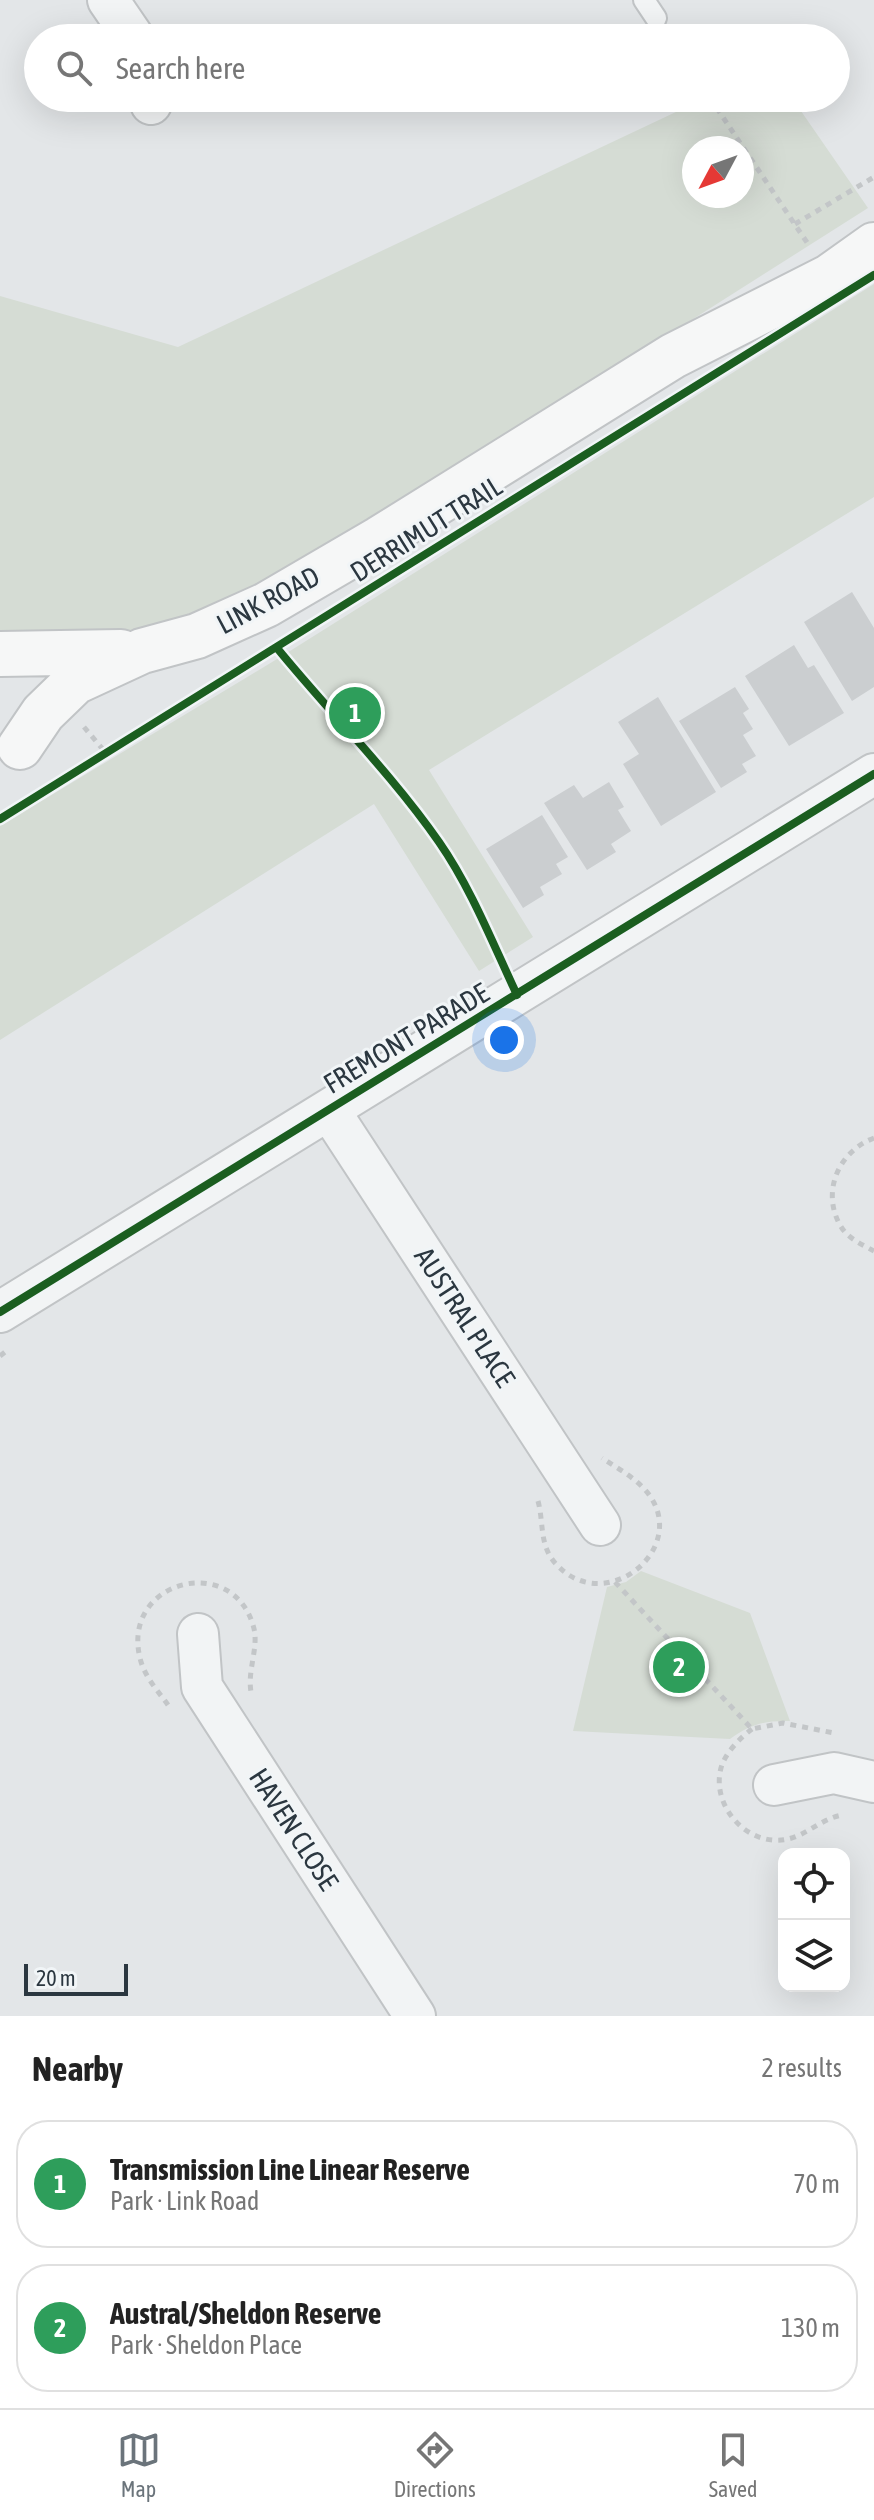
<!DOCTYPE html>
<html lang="en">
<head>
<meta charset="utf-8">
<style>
	:root { --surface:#fff; --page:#f6f6f6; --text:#222; --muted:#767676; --line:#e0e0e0; --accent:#6b747b }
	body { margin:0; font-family:"Asap Condensed",sans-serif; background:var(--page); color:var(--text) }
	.controls { position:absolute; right:24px; bottom:24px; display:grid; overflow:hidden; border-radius:16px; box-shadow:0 8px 32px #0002 }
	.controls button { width:72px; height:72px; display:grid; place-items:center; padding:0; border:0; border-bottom:2px solid var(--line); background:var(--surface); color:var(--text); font:40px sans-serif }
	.compass { position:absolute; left:682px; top:136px; width:72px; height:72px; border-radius:50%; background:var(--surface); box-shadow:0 8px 32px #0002; rotate:229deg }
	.scale { position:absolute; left:24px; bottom:20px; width:104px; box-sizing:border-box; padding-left:8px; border:4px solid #2b3740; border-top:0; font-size:22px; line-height:28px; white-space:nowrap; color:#2b3740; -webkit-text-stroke:6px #f1f5f7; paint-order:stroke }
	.you { position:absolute; left:504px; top:1040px; width:28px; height:28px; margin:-20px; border:6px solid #fff; border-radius:50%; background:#1a73e8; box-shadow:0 0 0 12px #1a73e833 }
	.badge { display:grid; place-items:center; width:52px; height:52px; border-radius:50%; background:var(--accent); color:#fff; font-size:26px; font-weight:700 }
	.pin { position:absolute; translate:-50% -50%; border:4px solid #fff; box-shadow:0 2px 8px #0006 }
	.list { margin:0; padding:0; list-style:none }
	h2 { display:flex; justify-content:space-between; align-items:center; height:104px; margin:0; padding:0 32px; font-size:34px }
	h2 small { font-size:26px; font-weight:400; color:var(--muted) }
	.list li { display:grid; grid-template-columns:52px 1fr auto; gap:24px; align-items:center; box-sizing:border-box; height:128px; margin:0 16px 16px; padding:0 16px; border:2px solid var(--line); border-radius:32px }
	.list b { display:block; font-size:30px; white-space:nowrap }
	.list p { margin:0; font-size:26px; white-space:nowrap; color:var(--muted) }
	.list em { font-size:26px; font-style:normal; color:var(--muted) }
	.icon { flex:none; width:44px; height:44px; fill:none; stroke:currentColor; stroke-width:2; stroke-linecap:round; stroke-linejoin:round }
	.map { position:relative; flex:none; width:874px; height:2016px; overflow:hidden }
	.search { position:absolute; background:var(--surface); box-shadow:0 8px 32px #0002; left:24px; right:24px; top:24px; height:88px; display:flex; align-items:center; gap:20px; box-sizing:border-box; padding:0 28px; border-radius:44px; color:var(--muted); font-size:30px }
	.sheet { height:392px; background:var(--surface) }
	nav { display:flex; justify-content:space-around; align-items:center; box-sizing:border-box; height:112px; border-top:2px solid var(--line); background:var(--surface); font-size:22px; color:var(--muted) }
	nav a { display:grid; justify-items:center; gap:4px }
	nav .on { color:var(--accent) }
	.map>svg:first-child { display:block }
	.green { fill:#d5dcd4; fill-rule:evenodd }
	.building { fill:#cbced0 }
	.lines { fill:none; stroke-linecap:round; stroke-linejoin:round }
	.lane-casing { stroke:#c1c4c6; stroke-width:24 }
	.street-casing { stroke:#c1c4c6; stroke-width:44 }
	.secondary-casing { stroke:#c1c4c6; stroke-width:48 }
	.path { stroke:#c3c6c8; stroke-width:5; stroke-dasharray:6 6; stroke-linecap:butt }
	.lane { stroke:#f2f4f5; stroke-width:20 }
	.street { stroke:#f2f4f5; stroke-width:40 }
	.secondary { stroke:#f6f7f7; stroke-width:44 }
	.cycleway-casing { stroke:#f1f5f7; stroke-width:13 }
	.cycleway { stroke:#1b5e20; stroke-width:8 }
	.labels { text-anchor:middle; stroke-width:6; stroke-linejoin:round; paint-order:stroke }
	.street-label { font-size:28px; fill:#2b3740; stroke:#f1f5f7 }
</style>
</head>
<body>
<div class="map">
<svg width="874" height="2016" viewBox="0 0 874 2016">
	<rect width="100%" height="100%" fill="#e3e6e8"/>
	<!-- green -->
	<path class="green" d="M698 98H792L868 208 427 488 270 581 190 615 128 633 0 638V296L178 347 678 111ZM694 148H742V196H694Z
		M874 284V497L429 770 533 937 479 971 374 804 0 1040V826L282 656Z
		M641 1571 750 1613 790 1721C765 1720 749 1725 730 1739L573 1731 607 1587 626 1582Z"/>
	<!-- building -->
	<path class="building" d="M852 592 874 628V687L852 701 804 622Z
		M794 645 808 668 814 665 844 713 789 746 745 676Z
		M735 687 749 709 743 713 753 729 743 735 756 756 742 764 747 772 721 788 679 721Z
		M658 697 716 792 661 826 623 764 639 754 618 722Z
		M609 782 624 807 618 810 631 831 611 844 616 852 587 870 544 803 574 785 583 798Z
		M542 815 568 857 556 864 562 874 540 887 544 895 523 908 486 849Z"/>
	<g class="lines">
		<!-- lane casing -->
		<g class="lane-casing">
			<path id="lane" d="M644 0 656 18"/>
		</g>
		<!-- street casing -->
		<g class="street-casing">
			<path id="street" d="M108 0 134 38
				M150 98 151 104
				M329 1110 600 1525
				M0 1312 874 774
				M198 1634 202 1687 415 2016
				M774 1785 834 1773 874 1782"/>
		</g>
		<!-- secondary casing -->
		<g class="secondary-casing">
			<path id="secondary" d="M0 654 121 652
				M20 747 43 713 75 682 142 651 197 636 266 605 379 539 673 356 829 277 874 245"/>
		</g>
		<!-- path -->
		<path class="path" d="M710 98 808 244
			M795 224 874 177
			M84 727 106 753
			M874 1138C839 1151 821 1191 840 1225 847 1238 861 1244 874 1251
			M0 1356 9 1349
			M538 1501C544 1523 539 1546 556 1564 604 1617 688 1551 650 1496 639 1480 619 1469 602 1458
			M615 1582 752 1729 783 1723 834 1733
			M168 1705C158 1691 144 1676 140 1658 121 1581 231 1552 253 1625 260 1646 247 1669 251 1692
			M752 1729C740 1738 725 1753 721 1768 712 1801 739 1837 772 1840 801 1843 816 1820 842 1815"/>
		<!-- lane -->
		<use href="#lane" class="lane"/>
		<!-- street -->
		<use href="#street" class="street"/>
		<!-- secondary -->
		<use href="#secondary" class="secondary"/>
		<!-- cycleway casing -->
		<g class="cycleway-casing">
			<path id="cycleway" d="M277 648C330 713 391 773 439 842 471 888 493 944 517 995
				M0 819 874 275
				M0 1312 874 774"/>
		</g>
		<!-- cycleway -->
		<use href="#cycleway" class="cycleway"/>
	</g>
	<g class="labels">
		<!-- street labels -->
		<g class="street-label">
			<text transform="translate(426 529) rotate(-32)" y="10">DERRIMUT TRAIL</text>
			<text transform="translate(268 600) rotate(-28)" y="10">LINK ROAD</text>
			<text transform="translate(406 1038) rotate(-31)" y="10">FREMONT PARADE</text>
			<text transform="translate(465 1317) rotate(57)" y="10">AUSTRAL PLACE</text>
			<text transform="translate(294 1829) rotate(57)" y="10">HAVEN CLOSE</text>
		</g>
	</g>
</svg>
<div class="controls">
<button><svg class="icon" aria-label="locate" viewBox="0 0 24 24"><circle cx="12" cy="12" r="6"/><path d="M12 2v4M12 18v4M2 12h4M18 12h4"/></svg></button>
<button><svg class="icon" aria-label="layers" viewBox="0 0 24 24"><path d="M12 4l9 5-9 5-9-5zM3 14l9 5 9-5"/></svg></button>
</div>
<svg class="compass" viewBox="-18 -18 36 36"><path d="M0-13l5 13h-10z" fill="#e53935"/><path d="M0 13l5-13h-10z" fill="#767676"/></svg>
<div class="scale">20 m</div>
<div class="you"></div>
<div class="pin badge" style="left:355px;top:713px;background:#2e9e5b">1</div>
<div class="pin badge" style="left:679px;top:1667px;background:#2e9e5b">2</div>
<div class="search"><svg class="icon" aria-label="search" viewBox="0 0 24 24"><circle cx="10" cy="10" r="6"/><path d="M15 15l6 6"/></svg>Search here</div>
</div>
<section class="sheet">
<h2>Nearby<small>2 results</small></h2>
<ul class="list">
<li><span class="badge" style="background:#2e9e5b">1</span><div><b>Transmission Line Linear Reserve</b><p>Park · Link Road</p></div><em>70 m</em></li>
<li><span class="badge" style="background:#2e9e5b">2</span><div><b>Austral/Sheldon Reserve</b><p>Park · Sheldon Place</p></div><em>130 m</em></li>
</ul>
</section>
<nav>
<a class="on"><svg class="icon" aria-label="map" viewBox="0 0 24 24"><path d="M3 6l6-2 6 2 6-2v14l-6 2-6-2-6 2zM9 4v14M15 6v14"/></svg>Map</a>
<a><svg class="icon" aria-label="directions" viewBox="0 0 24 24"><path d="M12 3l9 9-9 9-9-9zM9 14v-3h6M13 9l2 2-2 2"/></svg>Directions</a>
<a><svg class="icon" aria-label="saved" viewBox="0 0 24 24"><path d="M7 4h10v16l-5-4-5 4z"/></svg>Saved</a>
</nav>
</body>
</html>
